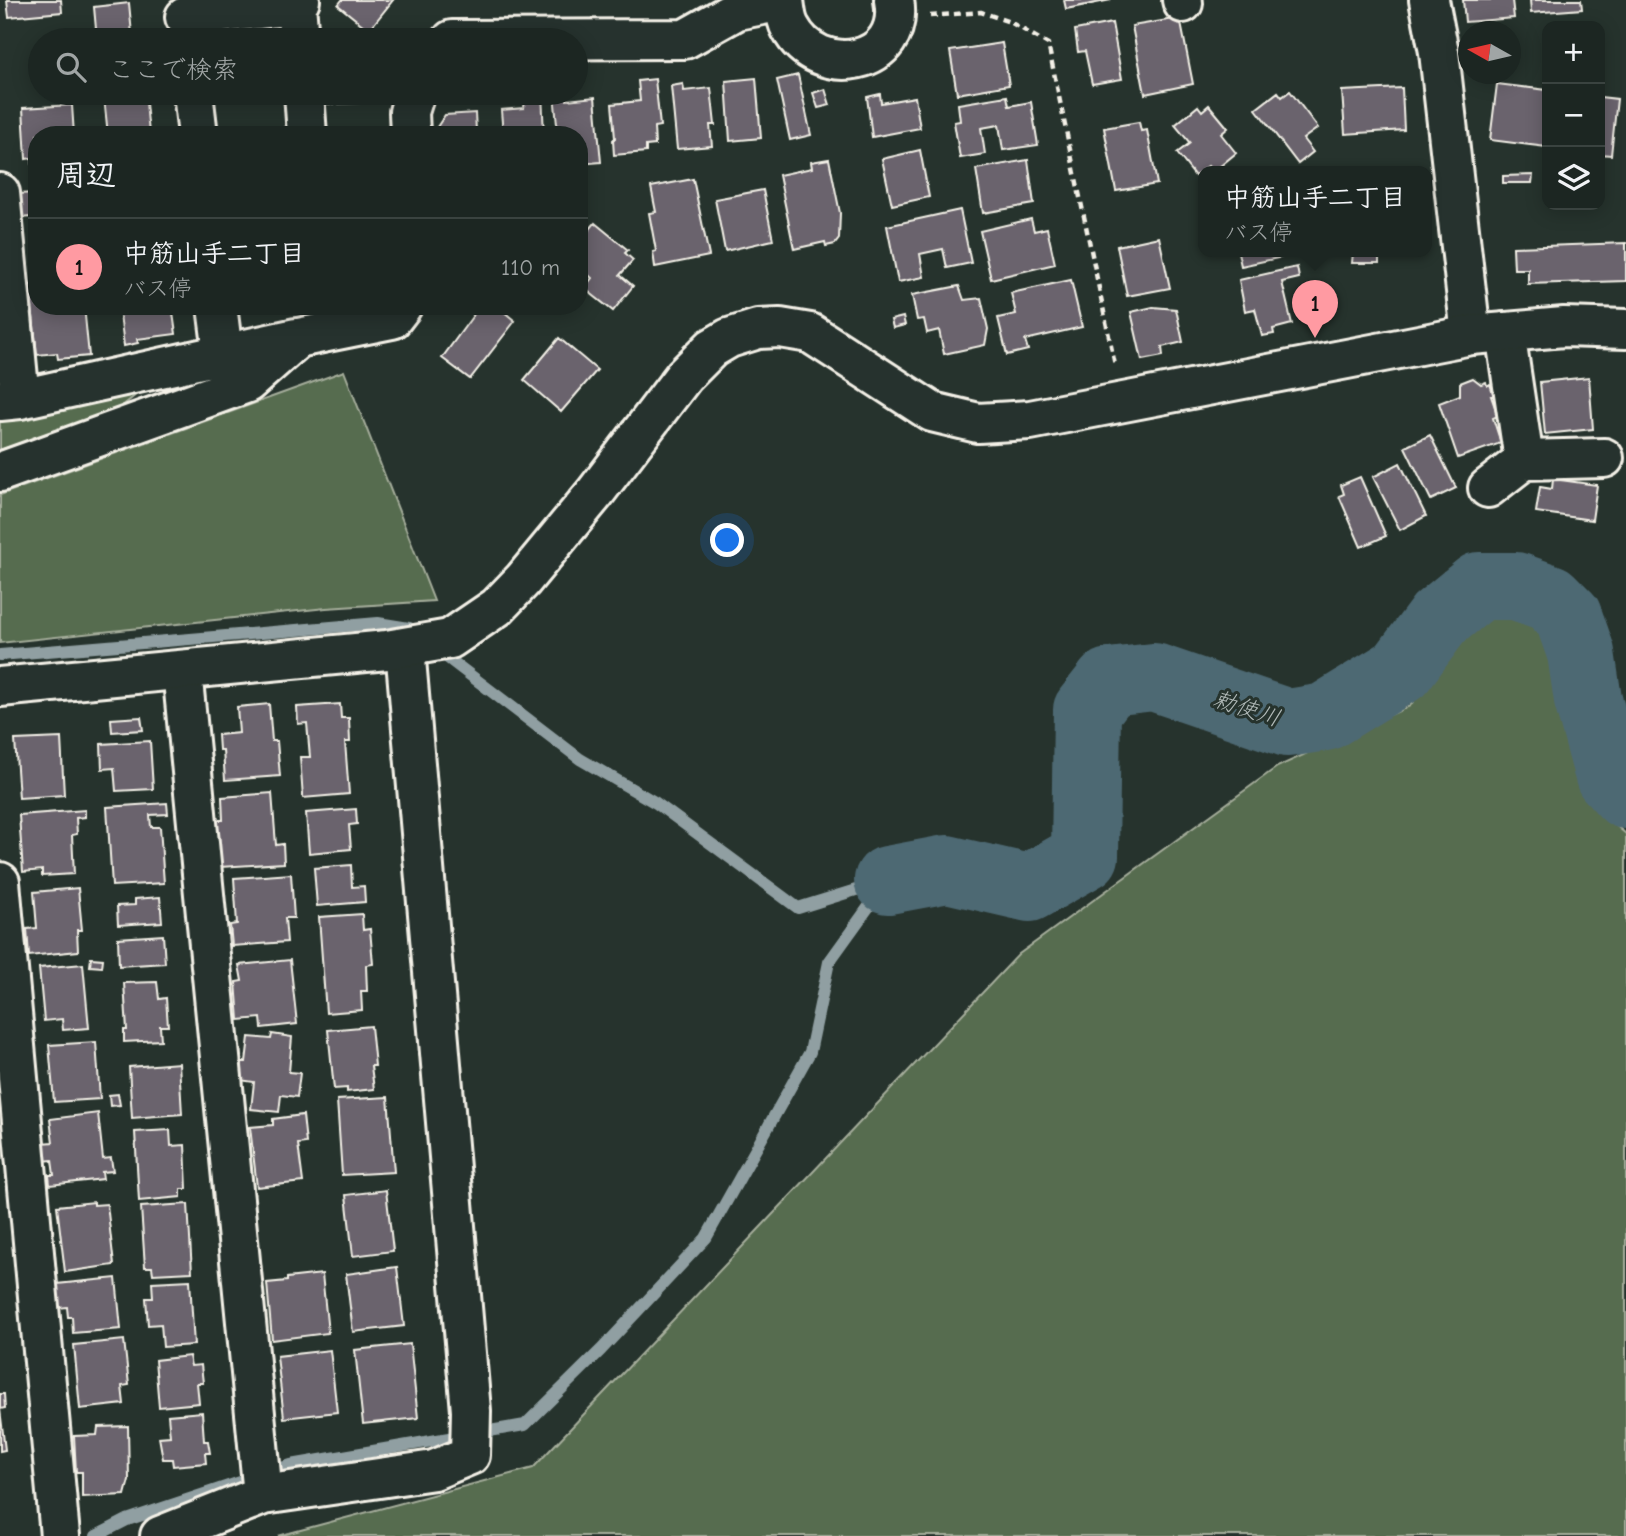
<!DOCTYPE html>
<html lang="ja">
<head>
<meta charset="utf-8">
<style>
	:root { --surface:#1c2622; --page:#252e2a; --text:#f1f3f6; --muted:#a0a5a5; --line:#3a4340; --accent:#ff9aa2 }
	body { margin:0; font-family:"Comic Neue","Klee One",sans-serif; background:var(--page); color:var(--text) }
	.controls { position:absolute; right:21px; top:21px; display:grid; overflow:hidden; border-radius:14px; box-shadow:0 4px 18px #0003 }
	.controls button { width:63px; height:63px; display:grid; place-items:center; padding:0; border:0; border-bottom:2px solid var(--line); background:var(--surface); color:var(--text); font:35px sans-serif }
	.compass { position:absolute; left:1458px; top:21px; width:63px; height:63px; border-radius:50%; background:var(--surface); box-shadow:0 4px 18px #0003; rotate:278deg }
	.you { position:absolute; left:728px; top:541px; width:24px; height:24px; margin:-18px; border:5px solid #fff; border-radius:50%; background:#1a73e8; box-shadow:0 0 0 10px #1a73e833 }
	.badge { display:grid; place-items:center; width:46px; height:46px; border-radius:50%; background:var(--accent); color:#111; font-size:23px; font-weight:700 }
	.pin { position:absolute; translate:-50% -58px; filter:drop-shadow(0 2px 4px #0008) }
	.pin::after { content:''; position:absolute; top:37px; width:24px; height:21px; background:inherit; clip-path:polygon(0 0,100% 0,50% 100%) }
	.popup { position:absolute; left:1198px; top:166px; width:234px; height:91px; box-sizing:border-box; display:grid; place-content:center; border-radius:14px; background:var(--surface); filter:drop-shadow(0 2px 5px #0005); font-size:23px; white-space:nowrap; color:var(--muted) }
	.popup b { font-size:26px; color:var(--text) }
	.popup::after { content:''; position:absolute; left:50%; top:100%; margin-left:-14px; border:14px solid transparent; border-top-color:var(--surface) }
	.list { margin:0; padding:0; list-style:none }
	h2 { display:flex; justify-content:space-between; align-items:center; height:91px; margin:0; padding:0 28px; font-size:30px }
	h2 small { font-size:23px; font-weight:400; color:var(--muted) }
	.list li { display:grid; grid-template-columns:46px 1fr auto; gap:21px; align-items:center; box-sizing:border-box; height:98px; padding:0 28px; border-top:2px solid var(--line) }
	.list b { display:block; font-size:26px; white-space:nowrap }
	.list p { margin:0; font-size:23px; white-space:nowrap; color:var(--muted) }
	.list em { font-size:23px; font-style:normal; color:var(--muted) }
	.icon { flex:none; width:38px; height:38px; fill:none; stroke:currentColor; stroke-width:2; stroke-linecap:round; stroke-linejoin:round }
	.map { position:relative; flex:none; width:1626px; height:1536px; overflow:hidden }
	.search { position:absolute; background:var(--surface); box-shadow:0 4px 18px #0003; left:28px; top:28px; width:560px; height:77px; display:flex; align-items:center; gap:18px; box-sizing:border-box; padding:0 24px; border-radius:38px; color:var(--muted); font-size:26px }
	.panel { position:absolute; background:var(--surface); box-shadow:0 4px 18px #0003; left:28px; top:126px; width:560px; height:189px; border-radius:28px }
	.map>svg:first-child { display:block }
	.green { fill:#576c50; stroke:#a6ae9c; stroke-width:2 }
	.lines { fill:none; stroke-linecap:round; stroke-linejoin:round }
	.stream { stroke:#909fa2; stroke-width:12 }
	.river { stroke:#4e6973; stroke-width:68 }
	.building { fill:#6a646d; stroke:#f4f1e8; stroke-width:2 }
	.minor-casing { stroke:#f4f1e8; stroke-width:44 }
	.tertiary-casing { stroke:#f4f1e8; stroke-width:44 }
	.path { stroke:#f4f1e8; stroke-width:4.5; stroke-dasharray:7 5; stroke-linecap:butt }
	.minor { stroke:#26332d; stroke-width:38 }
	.tertiary { stroke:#26332d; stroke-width:38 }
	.labels { text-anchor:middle; stroke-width:6; stroke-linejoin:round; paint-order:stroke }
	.water-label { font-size:23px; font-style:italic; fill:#b2bbb9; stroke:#26332d }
</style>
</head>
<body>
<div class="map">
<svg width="1626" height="1536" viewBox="0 0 1626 1536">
	<rect width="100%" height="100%" fill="#26332d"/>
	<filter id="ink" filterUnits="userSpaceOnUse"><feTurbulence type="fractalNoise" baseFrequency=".0143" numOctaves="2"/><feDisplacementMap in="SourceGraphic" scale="14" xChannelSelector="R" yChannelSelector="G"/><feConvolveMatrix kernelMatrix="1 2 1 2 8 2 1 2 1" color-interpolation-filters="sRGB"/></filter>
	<g filter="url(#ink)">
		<!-- green -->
		<path class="green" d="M344 371 434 601 326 608 0 643V495Z
			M142 390 116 411 0 450V409Z
			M1499 606 1541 623 1600 812 1626 834V1536H278L533 1468 1019 954 1277 767 1410 706 1467 627Z"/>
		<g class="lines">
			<!-- stream -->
			<path class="stream" d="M436 649 580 759 656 803 798 908 888 880
				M0 655 378 623 409 628 416 633
				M96 1536 127 1520 291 1465 525 1425 601 1350 706 1238 810 1052 829 962 888 880"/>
			<!-- river -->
			<path class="river" d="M888 880 947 869 1029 888 1085 856 1087 710 1109 682 1154 677 1288 723 1325 717 1401 670 1439 619 1479 586H1516L1550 598 1568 616 1581 653 1588 700 1609 776 1626 795"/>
		</g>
		<!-- building -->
		<path class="building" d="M7 0H61L62 12 9 17Z
			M342 0H393L369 30 338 5Z
			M1064 0H1111L1066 9Z
			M1463 0H1512L1514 18 1465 22Z
			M1530 0H1581L1582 9 1531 13Z
			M129 3 132 34 139 33 140 40H97L94 7Z
			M1180 18 1193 84 1145 94 1132 26Z
			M1112 23 1122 79 1092 84 1085 51 1078 52 1075 30Z
			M326 31 354 40H323Z
			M1002 43 1009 85 957 94 950 51Z
			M798 75 811 135 790 140 777 80Z
			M756 78 761 138 730 141 726 81Z
			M655 79 660 126 654 127 655 145 646 146V152L614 155 613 140 615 138 612 104 640 101 638 81Z
			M683 84 684 91 711 88 715 125H710L712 146 677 149 671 86Z
			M1497 84 1547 90V147L1490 140Z
			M1402 88 1404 130 1345 134 1342 91Z
			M825 89 830 105 818 108 813 93Z
			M1290 91 1318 128 1303 139 1313 152 1298 164 1256 109 1278 92 1282 97Z
			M139 93H145L149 133 108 135 104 97Z
			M231 93H266V95L232 99Z
			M326 93H365L361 103 328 104Z
			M526 93H542L544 135H503L501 110 524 108Z
			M554 93H567V100L595 97 601 162 579 164V135H558Z
			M880 94 881 103 915 97 920 128 872 137 867 97Z
			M1007 96 1009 106 1031 102 1038 145 1003 150 999 125 981 128 985 154 960 158 954 122 960 121 958 104Z
			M1600 97 1617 99 1611 155 1600 154Z
			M72 105 74 135H37V175H33L32 158 26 159 23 108Z
			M1209 105 1228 128 1221 134 1236 153 1213 172 1208 166 1195 176 1177 153 1190 143 1175 125 1198 106 1202 111Z
			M475 113 476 131 472 132V135H437V127L445 115Z
			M1139 122 1141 131 1147 130 1157 184 1116 191 1104 128Z
			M259 126 260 135H223V130Z
			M920 150 929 197 892 205 882 159Z
			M829 159 840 213 839 239 835 244 826 246 825 242 794 249 779 175 812 168 811 162Z
			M1028 160 1034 204 983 213 976 169Z
			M1533 175 1532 183H1503V176Z
			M693 179 709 256 655 267 653 252 656 251 649 213 656 212 651 187Z
			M763 190 773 240 725 251 715 199Z
			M37 193V241H34L32 217 19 218 17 194Z
			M960 210 971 263 947 268 943 249 920 254 924 277 898 282 887 226Z
			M1031 219 1034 231 1047 228 1055 264 991 279 980 231Z
			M595 223 628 250 625 253 633 260 620 275 633 286 613 311 584 288 592 278 583 270 586 267 580 261 585 254 579 247V242Z
			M1159 237 1170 288 1127 296 1117 246Z
			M1626 243V281L1528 284V269H1514L1513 247Z
			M1238 252H1301V253L1241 266Z
			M1353 252H1379V263H1352Z
			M1297 267 1299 278 1282 282 1292 324 1273 329 1274 334 1262 336 1255 309 1245 311 1239 280Z
			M1071 280 1082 327 1025 340 1028 350 1007 355 998 318 1016 314 1011 293Z
			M37 284V306H84L89 356 58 359 57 353 37 355 30 285Z
			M959 286 964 300 981 298 988 329 985 345 944 354 939 330 927 333 924 319 917 320 912 295Z
			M119 306H172L176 334 137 339 138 343 124 346Z
			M480 306H497L515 321 470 379 442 358Z
			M1153 307 1176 309 1183 342 1162 347 1163 356 1142 360 1131 312Z
			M903 317 905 325 893 328 891 320Z
			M559 338 597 370 561 412 524 380Z
			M1589 377 1593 429 1545 434 1540 382Z
			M1473 378 1481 384 1486 382 1487 386 1490 384 1494 396H1491L1498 416 1493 418 1501 443 1458 458 1439 403 1460 395V383Z
			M1430 435 1456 488 1431 500 1405 447Z
			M1400 463 1426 516 1400 530 1373 477Z
			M1360 477 1386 536 1361 547 1339 496 1344 494 1341 485Z
			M1553 479 1597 485 1592 520 1536 512 1540 487 1552 489Z
			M269 704 272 741H277L280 776 225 780 223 750H219L218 735 239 733 237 707Z
			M340 704 341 718H349L350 742H345L349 794 303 798 300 757H310L307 723 298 724 297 707Z
			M141 717 143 730 112 732 111 719Z
			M61 738 64 795 19 798 15 740Z
			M150 741 153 789 116 791 114 768 102 769 101 744Z
			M272 793 276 845 283 844 284 863 220 867 216 820H223L222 797Z
			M167 803 168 814 150 815 151 827H160L164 883 112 886 107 807Z
			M356 809 357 824 349 825 351 849 309 853 306 813Z
			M85 810V817L76 818 77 834 72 835 74 874 42 876V870L23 872 19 815Z
			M351 865 352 887 364 886 365 902 317 906 314 868Z
			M291 874 294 918H285L287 942 232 946 230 925 237 924 234 878Z
			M78 888 82 930H77L78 951 29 956 27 929 37 928 34 892Z
			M160 897 162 922 118 925 117 906 135 905V899Z
			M362 914 363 930 370 929 373 964 366 965 367 991H361L362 1010 326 1013 319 917Z
			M163 935 165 963 119 966 118 938Z
			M91 958 103 959 102 967 90 966Z
			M290 960 297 1024 262 1028 261 1018 239 1020 236 982 242 981 239 965Z
			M83 964 89 1028 63 1030 62 1019 44 1021 39 968Z
			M157 982 159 999 166 998 168 1026H160L161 1040 124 1042V1030H127L124 983Z
			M371 1026 375 1066H371L374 1089 347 1092V1088L334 1089 328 1030Z
			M272 1034 292 1037 289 1072 300 1073 297 1097 281 1095 279 1112 251 1109 254 1082 240 1080 242 1062H246L249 1037 271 1039Z
			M96 1042 100 1099 54 1102 49 1045Z
			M179 1063 182 1114 132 1118 129 1067Z
			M118 1094 120 1105 110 1106 109 1095Z
			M388 1097 394 1172 342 1175 337 1100Z
			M98 1113 103 1159 111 1158 113 1171 102 1172 103 1179 50 1185 49 1175H54L52 1160 44 1161 42 1143 53 1142 50 1119Z
			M303 1115 306 1143 298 1144 303 1182 257 1187 250 1127 273 1125V1119Z
			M170 1130 171 1146 185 1145 187 1189H181V1197L139 1201 135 1132Z
			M386 1190 393 1251 353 1256 346 1195Z
			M94 1202V1205L107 1204 114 1265 65 1272 57 1206Z
			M188 1204 192 1272 153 1274 152 1267H145L141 1207Z
			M397 1267 404 1326 353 1332 346 1274Z
			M322 1274 328 1333 272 1340 267 1283 287 1281V1278Z
			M116 1278 121 1329 73 1333 72 1317H68L67 1307 59 1308 57 1284Z
			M190 1280 194 1345 163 1347 161 1324 148 1325 146 1298H153L152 1282Z
			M124 1340 129 1385 122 1386 124 1404 80 1409 74 1345Z
			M410 1344 418 1418 363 1424 355 1350Z
			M330 1350 337 1412 284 1418 277 1356Z
			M189 1356 191 1366 201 1365 203 1383H197L199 1403 159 1407 155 1360Z
			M0 1394H4L5 1408 0 1409 5 1450 0 1451Z
			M202 1412 204 1441H208L210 1453H205L206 1463 173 1466 172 1459H163L159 1437 170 1436 168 1415Z
			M128 1426 129 1480 125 1495 82 1497V1472H76L74 1436 97 1435 98 1427Z"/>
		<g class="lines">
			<!-- minor casing -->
			<g class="minor-casing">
				<path id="minor" d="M784 0C785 8 786 20 790 27 818 81 906 66 894 0
					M1182 0 1183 3
					M1429 0 1439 52 1471 335
					M296 5 299 40
					M185 17 296 5 300 0
					M452 40 685 39 737 10 783 1
					M193 93 198 135
					M304 93 307 135
					M410 135 409 112 415 93
					M0 193 20 399
					M217 306 223 353
					M1505 332 1524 460
					M0 401 20 399 296 338
					M0 472 247 383 298 338 392 319 402 306
					M1488 488 1524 460 1604 458
					M182 670 263 1495
					M0 882 60 1536
					M160 1536 263 1495 434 1470 470 1455 471 1411 405 648"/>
			</g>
			<!-- tertiary casing -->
			<g class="tertiary-casing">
				<path id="tertiary" d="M0 687 387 650 450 639 497 607 523 580 595 493 684 376 712 348 729 338 758 329 780 328 810 333 932 412 978 423 1030 420 1471 335 1564 327 1626 329"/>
			</g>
			<!-- path -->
			<path class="path" d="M930 16 981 12 1010 22 1048 44 1115 365"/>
			<!-- minor -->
			<use href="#minor" class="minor"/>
			<!-- tertiary -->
			<use href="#tertiary" class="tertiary"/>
		</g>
	</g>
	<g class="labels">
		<!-- water labels -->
		<g class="water-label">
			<text transform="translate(1247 708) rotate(18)" y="8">勅使川</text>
		</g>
	</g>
</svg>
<div class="controls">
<button>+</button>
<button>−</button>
<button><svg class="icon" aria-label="layers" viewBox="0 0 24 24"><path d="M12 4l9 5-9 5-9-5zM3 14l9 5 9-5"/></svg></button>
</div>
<svg class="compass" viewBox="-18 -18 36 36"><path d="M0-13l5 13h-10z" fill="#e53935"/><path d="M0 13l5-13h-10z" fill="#a0a5a5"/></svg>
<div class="you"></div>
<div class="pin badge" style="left:1315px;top:338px">1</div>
<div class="popup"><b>中筋山手二丁目</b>バス停</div>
<div class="search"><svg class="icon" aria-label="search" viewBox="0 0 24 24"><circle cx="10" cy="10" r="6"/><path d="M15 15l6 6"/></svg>ここで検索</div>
<section class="panel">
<h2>周辺<small></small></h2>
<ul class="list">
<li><span class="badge">1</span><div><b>中筋山手二丁目</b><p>バス停</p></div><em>110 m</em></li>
</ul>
</section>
</div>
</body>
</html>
